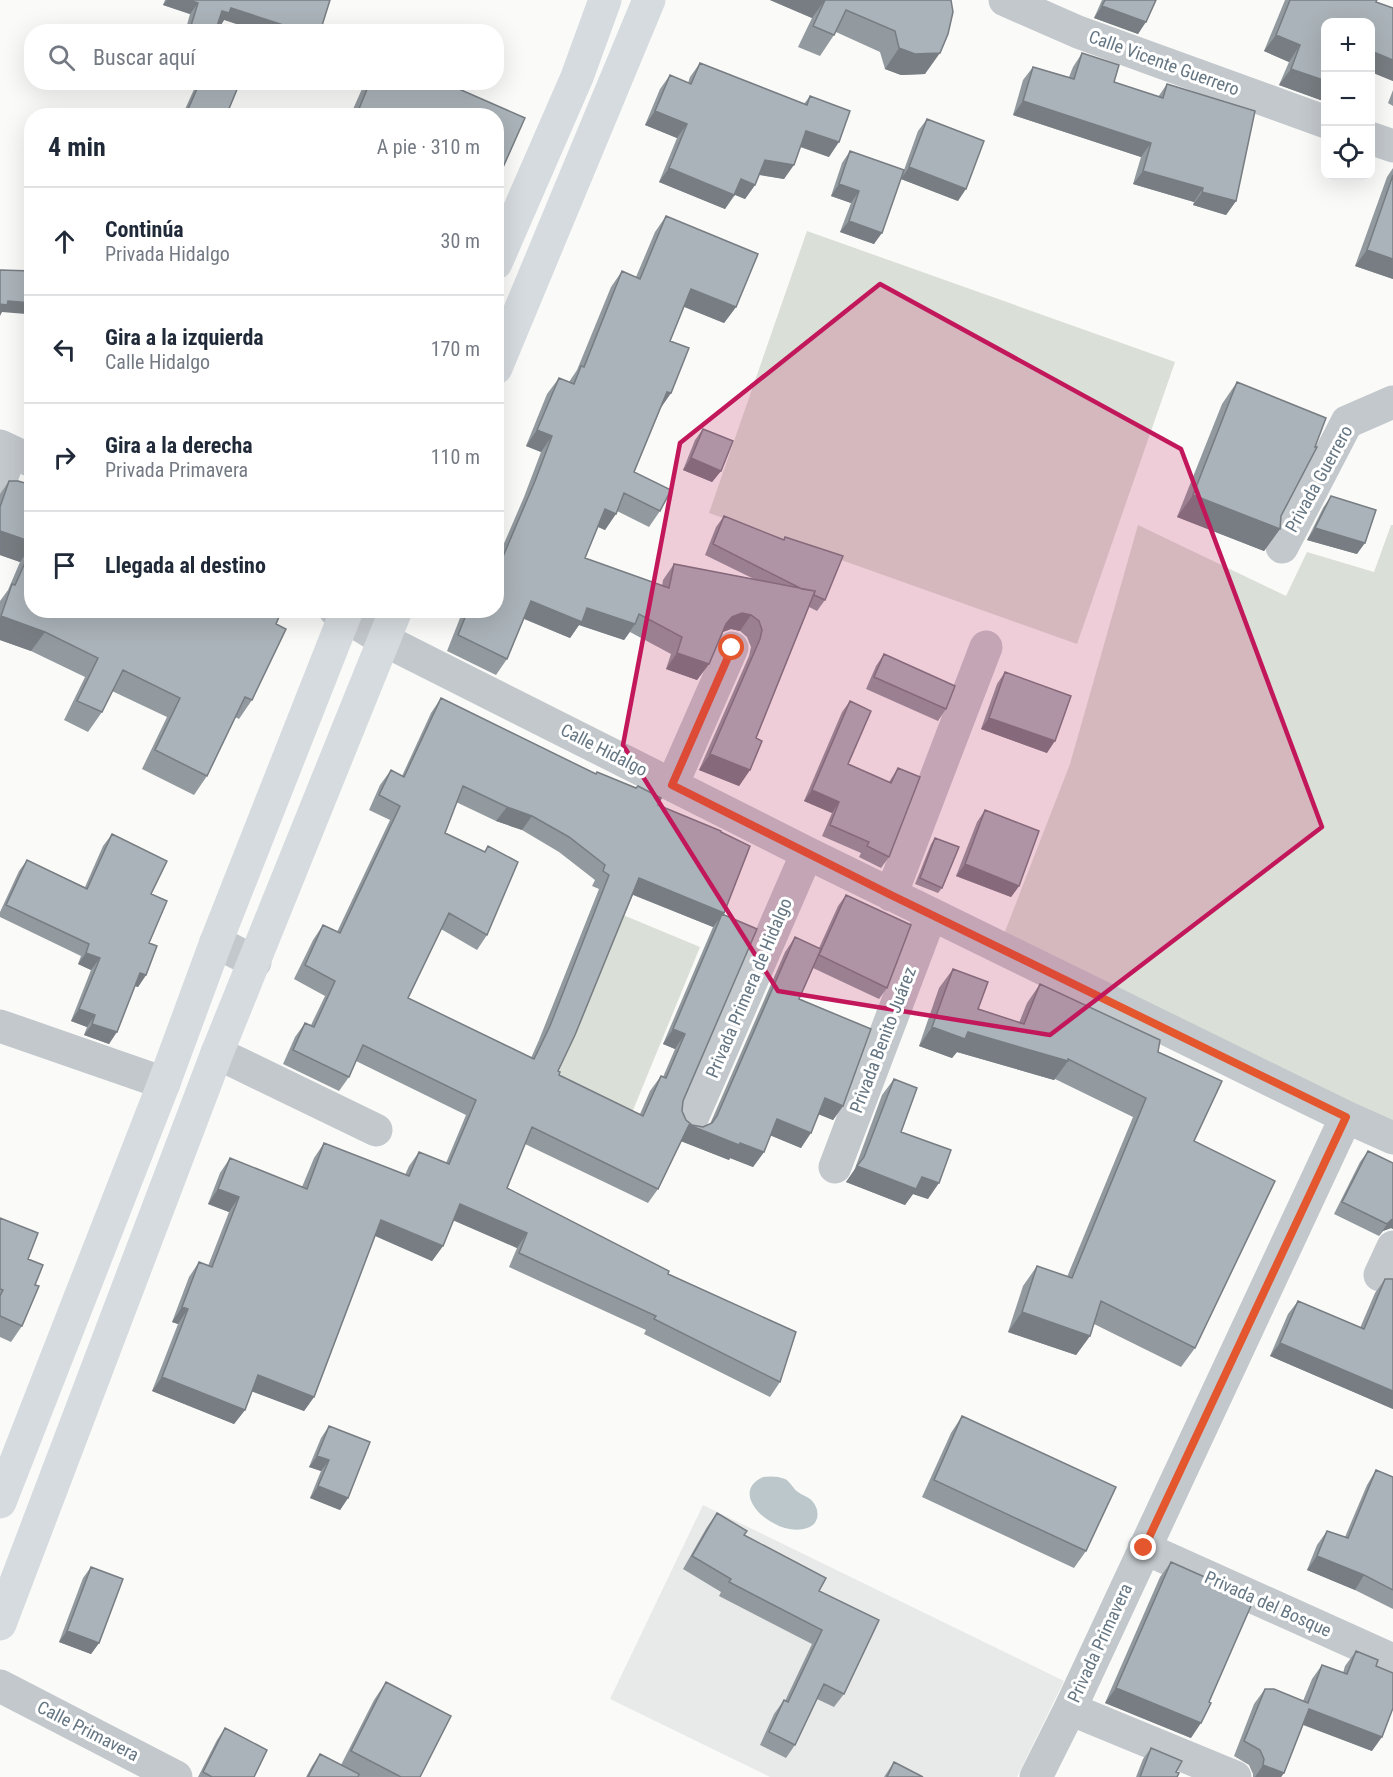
<!DOCTYPE html>
<html lang="es">
<head>
<meta charset="utf-8">
<style>
	:root { --surface:#fff; --page:#f2f2f3; --text:#1f2937; --muted:#747a83; --line:#e0e1e3 }
	body { margin:0; font-family:"Roboto Condensed",sans-serif; background:var(--page); color:var(--text) }
	.controls { position:absolute; right:18px; top:18px; display:grid; overflow:hidden; border-radius:12px; box-shadow:0 6px 24px #0002 }
	.controls button { width:54px; height:54px; display:grid; place-items:center; padding:0; border:0; border-bottom:2px solid var(--line); background:var(--surface); color:var(--text); font:30px sans-serif }
	.stop { position:absolute; width:18px; height:18px; margin:-14px; border:4px solid #e4572e; border-radius:50%; background:#fff }
	.stop.end { background:#e4572e; border-color:#fff; box-shadow:0 2px 6px #0008 }
	.list { margin:0; padding:0; list-style:none }
	h2 { display:flex; justify-content:space-between; align-items:center; height:78px; margin:0; padding:0 24px; font-size:26px }
	h2 small { font-size:20px; font-weight:400; color:var(--muted) }
	.list li { display:grid; grid-template-columns:39px 1fr auto; gap:18px; align-items:center; box-sizing:border-box; height:108px; padding:0 24px; border-top:2px solid var(--line) }
	.list b { display:block; font-size:22px; white-space:nowrap }
	.list p { margin:0; font-size:20px; white-space:nowrap; color:var(--muted) }
	.list em { font-size:20px; font-style:normal; color:var(--muted) }
	.icon { flex:none; width:33px; height:33px; fill:none; stroke:currentColor; stroke-width:2; stroke-linecap:round; stroke-linejoin:round }
	.map { position:relative; flex:none; width:1393px; height:1777px; overflow:hidden }
	.search { position:absolute; background:var(--surface); box-shadow:0 6px 24px #0002; left:24px; top:24px; width:480px; height:66px; display:flex; align-items:center; gap:15px; box-sizing:border-box; padding:0 21px; border-radius:24px; color:var(--muted); font-size:22px }
	.panel { position:absolute; background:var(--surface); box-shadow:0 6px 24px #0002; left:24px; top:108px; width:480px; height:510px; border-radius:24px }
	.map>svg:first-child { display:block }
	.built { fill:#e8e9e9 }
	.green { fill:#dadfd7 }
	.water { fill:#bbc7cb }
	.lines { fill:none; stroke-linecap:round; stroke-linejoin:round }
	.minor { stroke:#c3c8cc; stroke-width:33 }
	.major { stroke:#d6dbdf; stroke-width:33 }
	.wall { fill:#929a9f; fill-rule:evenodd }
	.shaded-wall { fill:#777d82 }
	.building { fill:#aab3b9; stroke:#777d82; stroke-width:1.5; fill-rule:evenodd }
	.route { stroke:#e4572e; stroke-width:8 }
	.marked { fill:#c2185b; fill-opacity:0.2; stroke:#c2185b; stroke-width:4.5; stroke-linejoin:round }
	.labels { text-anchor:middle; stroke-width:6; stroke-linejoin:round; paint-order:stroke }
	.street-label { font-size:18px; fill:#657683; stroke:#fff }
</style>
</head>
<body>
<div class="map">
<svg width="1393" height="1777" viewBox="0 0 1393 1777">
	<rect width="100%" height="100%" fill="#fafaf8"/>
	<!-- built -->
	<path class="built" d="M703 1505 1064 1681 1017 1777H770L610 1699Z"/>
	<!-- green -->
	<path class="green" d="M807 231 1175 362 1077 644 709 513Z
		M1138 525 1286 596 1307 552 1374 572 1391 525H1393V1126L1004 934 1070 764Z
		M623 915 700 947 629 1120 552 1088Z"/>
	<!-- water -->
	<path class="water" d="M763 1477C770 1476 778 1476 785 1479 791 1482 793 1489 798 1492 802 1495 806 1496 810 1499 820 1507 821 1524 807 1528 777 1539 725 1494 763 1477Z"/>
	<g class="lines">
		<!-- minor -->
		<path class="minor" d="M1005 0 1078 32 1326 122
			M1370 138 1393 146
			M0 446 32 461
			M0 482 11 452
			M1282 547 1347 422 1393 402
			M335 610 384 640 807 853 1346 1117 1393 1138
			M672 785 732 648
			M891 895 986 647
			M216 942 255 962
			M0 1026 164 1083
			M217 1053 376 1130
			M690 1123 807 853
			M835 1167 931 914
			M1380 1275 1393 1247
			M1144 1548 1393 1660
			M0 1686 176 1777
			M1070 1709 1235 1777
			M1036 1777 1070 1709 1346 1117"/>
		<!-- major -->
		<path class="major" d="M496 263 577 77 605 0
			M496 368 649 0
			M0 1502 164 1083 216 942 347 610
			M0 1624 217 1053 396 610"/>
	</g>
	<!-- wall -->
	<path class="wall" d="M165 0H330L224 20 221 25 218 24 215 32H185L190 14 163 5Z
		M770 0H951L925 74 901 75 885 69 880 52 836 32 820 56 798 47 812 18Z
		M1102 0H1156L1138 34 1094 18Z
		M1285 0H1377L1376 2 1393 81 1371 72V22H1326V102L1279 85 1289 62 1264 51Z
		M1082 53 1114 82 1158 97 1167 84 1236 201 1226 215 1193 205 1194 202 1133 184 1141 157 1013 115 1023 80 1033 67 1069 77 1073 67Z
		M700 63 804 104 810 96 829 157 800 147 784 179 759 175 755 185 745 199 735 195 725 209 659 182 677 138 645 125 660 89 670 75 688 83 690 77Z
		M198 82H224L226 116H182L195 87Z
		M365 82H443L496 116H350Z
		M1393 90V106L1388 103Z
		M927 119 958 201 901 179 874 244 840 232 851 203 831 196 842 163 850 151 904 170 918 131Z
		M1393 168V279L1355 266 1387 177Z
		M666 216 736 307 724 323 684 307 670 341 671 393 661 407 634 472 660 511 649 527 617 511 605 530 598 527 585 558 662 586 663 580 674 564 754 579 705 555 716 527 724 516 783 540 785 537 825 600 817 611 809 607 756 738 750 770 739 786 699 770 749 656 751 647 747 637 740 631 731 629 723 632 709 664 697 680 666 669 671 654 630 632 624 640 579 625 570 638 524 619 507 659 496 675 447 651 460 618 466 610H496V562L524 497 541 452 526 446 547 394 559 378 569 382 577 370 611 287 622 271 636 277 655 232Z
		M1237 382 1281 516 1280 529 1264 551 1177 517 1222 404Z
		M703 429 721 471 712 482 683 470 695 440Z
		M9 481 32 485V610L276 624 252 700 239 719 235 717 207 776 194 795 142 769 167 717 112 691 102 712 88 732 64 720 85 677 31 651 0 640V601L8 590 20 562 0 555V494Z
		M1331 496 1357 554 1307 540 1323 508Z
		M884 654 946 709 938 721 866 689 876 666Z
		M1005 672 1047 753 981 729 997 684Z
		M441 698 596 774 636 788 638 786 658 805 721 832 724 913 723 914 683 1101 682 1111 686 1120 692 1125 703 1127 710 1124 785 952 795 937 819 948 838 906 846 895 887 988 879 999 813 968 799 999 843 1106 833 1120 819 1114 801 1148 770 1135 764 1152 753 1167 730 1158 729 1160 681 1141 658 1189 648 1203 525 1144 507 1188 668 1274 780 1382 770 1397 644 1334 646 1330 509 1267 517 1248 454 1220 443 1246 432 1261 375 1236 314 1397 304 1411 252 1391 245 1410 234 1424 152 1391 178 1324 172 1322 189 1277 199 1262 208 1266 229 1212 208 1204 220 1173 230 1158 302 1187 314 1158 324 1143 405 1175 409 1166 419 1152 446 1163 466 1115 356 1061 349 1077 339 1091 283 1064 295 1037 305 1023 311 1025 325 996 294 979 313 940 323 925 337 932 390 820 369 810 380 785 391 770 402 776 431 713ZM456 802 496 821 522 830 559 852 595 880 592 886 599 889 539 1040 531 1058 408 998 441 929 477 950 487 935 488 846 484 852 445 833ZM633 895 713 927 663 1044 675 1049 663 1077 661 1076 650 1091 640 1114 559 1075 558 1071Z
		M850 701 848 764 889 782 898 768 889 857 881 868 859 857 861 853 822 836 832 813 804 801 842 712Z
		M985 810 1019 886 1011 897 956 876 977 822Z
		M112 834 151 894 149 943 146 975 138 987 135 986 109 1044 84 1035 87 1027 71 1021 91 970 78 964 81 956 0 917V912L19 871 27 860 85 887 103 846Z
		M935 838 942 888 938 893 915 884 931 844Z
		M953 969 978 1009 1019 1023 1027 1003 1040 984 1158 1052 1194 1141 1195 1348 1181 1367 1094 1324 1090 1336 1076 1355 1008 1332 1023 1286 1037 1266 1067 1277 1133 1117 1055 1079 1054 1080 957 1052 952 1058 919 1046 939 988Z
		M894 1079 901 1132 928 1199 913 1194 905 1205 846 1182 854 1171 882 1095Z
		M1368 1151 1393 1163V1229L1391 1228 1383 1231 1379 1236 1334 1214 1360 1162Z
		M0 1218 28 1259 35 1285 22 1326 11 1342 0 1337Z
		M1385 1279H1393V1409L1270 1356 1288 1314 1298 1301 1360 1328 1375 1293Z
		M962 1416 1086 1551 1074 1568 922 1497 951 1433Z
		M329 1426 348 1498 340 1510 310 1498 321 1471 309 1467 321 1438Z
		M1376 1470 1393 1477V1609L1355 1590 1307 1570 1317 1545 1327 1531 1345 1537 1367 1485Z
		M717 1513 744 1535 819 1591 844 1694 834 1707 817 1699 795 1745 786 1758 760 1745 774 1714 784 1700 785 1701 812 1644 719 1596 721 1592 683 1569 707 1527Z
		M1171 1562 1191 1738 1105 1703 1160 1577Z
		M91 1567 99 1643 91 1654 59 1642 83 1578Z
		M1356 1651 1376 1666 1372 1751 1303 1725 1284 1773 1281 1777H1253V1774L1249 1765 1234 1756 1254 1704 1265 1689 1303 1701 1312 1679 1322 1665 1343 1673 1345 1666Z
		M386 1682 420 1777H306L312 1766 320 1754 341 1765 374 1700Z
		M225 1728 254 1777H198L217 1740Z
		M1151 1748 1176 1772 1177 1777H1136L1143 1759Z
		M894 1762 923 1777H884Z"/>
	<!-- shaded-wall -->
	<path class="shaded-wall" d="M167 0H189L198 3 190 14 163 5Z
		M770 0H825L812 18Z
		M1102 6 1146 22 1138 34 1094 18Z
		M231 8 305 32H261L224 20 221 25 214 22 222 11Z
		M1276 35 1300 45 1289 62 1264 51Z
		M899 48 940 53 925 74 901 75 885 69Z
		M1371 51 1393 60V81L1371 72Z
		M1291 69 1326 81V102L1279 85Z
		M1023 101 1151 143 1141 157 1013 115Z
		M655 111 687 124 677 138 645 125Z
		M806 131 839 142 829 157 796 145Z
		M765 160 794 165 784 179 755 174Z
		M909 167 966 189 958 201 901 179Z
		M669 168 734 195 725 209 659 182Z
		M1143 171 1203 188 1194 202 1133 184Z
		M741 179 755 185 745 199 731 193Z
		M839 184 859 191 851 203 831 196Z
		M1202 192 1236 201 1226 215 1193 205Z
		M849 221 882 233 874 244 840 232Z
		M1367 250 1393 259V279L1355 266Z
		M691 289 736 307 724 323 680 305Z
		M8 301 32 303V306L26 314 2 312 0 316V304Z
		M667 392 671 393 660 409Z
		M537 430 552 436 541 452 526 446Z
		M691 458 721 471 712 482 683 470Z
		M1193 495 1280 529 1264 551 1177 517Z
		M605 509 616 514 605 530 594 525Z
		M1315 528 1365 543 1357 554 1307 540Z
		M0 531 32 542V545L20 562 0 555Z
		M531 601 587 608 635 624 624 640 579 625 570 638 520 617Z
		M742 613 751 615 740 631 731 629 720 633 715 640 732 617Z
		M1 616 45 632 31 651 0 640V618Z
		M677 653 709 664 697 680 666 669Z
		M989 718 1055 741 1047 753 981 729Z
		M710 754 750 770 739 786 699 770Z
		M812 790 839 802 832 813 804 801Z
		M507 807 532 816 522 830 496 821Z
		M965 864 1019 886 1011 897 956 876Z
		M639 878 724 913 713 927 629 893Z
		M86 953 100 958 91 970 78 964Z
		M140 973 146 975 138 987 132 985Z
		M79 1009 95 1015 87 1027 71 1021Z
		M92 1024 117 1032 109 1044 84 1035Z
		M932 1027 968 1032 1068 1061 1054 1080 957 1052 952 1058 919 1046Z
		M673 1029 685 1034 675 1049 663 1044Z
		M825 1098 843 1106 833 1120 815 1113Z
		M777 1119 811 1133 801 1148 767 1134Z
		M689 1125 740 1143 764 1152 753 1167 730 1158 729 1160 678 1140Z
		M857 1166 922 1177 939 1183 928 1199 913 1194 905 1205 846 1182Z
		M218 1189 239 1197 229 1212 208 1204Z
		M460 1204 527 1233 517 1248 450 1219Z
		M1393 1219V1229L1391 1228 1383 1231 1379 1236 1387 1224 1391 1220Z
		M381 1220 443 1246 432 1261 371 1234Z
		M182 1307 188 1309 178 1324 172 1322Z
		M1022 1312 1090 1336 1076 1355 1008 1332Z
		M1280 1343 1393 1391V1409L1270 1356Z
		M258 1375 314 1397 304 1411 248 1390Z
		M162 1377 245 1410 234 1424 152 1391Z
		M317 1456 329 1460 321 1471 309 1467Z
		M318 1486 348 1498 340 1510 310 1498Z
		M1317 1556 1364 1575 1355 1590 1307 1570Z
		M67 1631 99 1643 91 1654 59 1642Z
		M1116 1688 1201 1723 1191 1738 1105 1703Z
		M1309 1709 1382 1737 1372 1751 1299 1723Z
		M1263 1765 1284 1773 1281 1777H1255Z"/>
	<!-- building -->
	<path class="building" d="M189 0H330L320 32H305L231 8 229 13 222 11 215 32H189L198 3Z
		M825 0H951L953 12 948 34 940 53 915 54 899 48 895 31 846 10 834 35 813 26Z
		M1105 0H1156L1146 22 1102 6Z
		M1290 0H1377L1376 2 1393 8V60L1371 51V22H1326V81L1291 69 1300 45 1276 35Z
		M1082 53 1119 65 1114 82 1163 98 1167 84 1255 111 1236 201 1202 192 1203 188 1143 171 1151 143 1023 101 1033 67 1074 79Z
		M700 63 807 105 810 96 850 111 839 142 806 131 794 165 765 160 755 185 741 179 734 195 669 168 687 124 655 111 670 75 691 84Z
		M200 82H224L238 87 226 116H185Z
		M370 82H443L525 118 496 183V116H356Z
		M927 119 984 141 966 189 909 167Z
		M850 151 904 170 882 233 849 221 859 191 839 184Z
		M1393 175V259L1367 250Z
		M666 216 758 254 736 307 691 289 670 341 689 348 671 393 667 392 634 472 671 490 660 511 624 493 616 514 605 509 585 558 669 588 674 564 815 591 756 738 762 741 750 770 710 754 760 639 762 630 759 621 751 615 742 613 732 617 726 624 709 664 677 653 682 637 639 614 635 624 587 608 582 622 531 601 507 659 458 635 468 610H496V573L535 481 552 436 537 430 559 378 574 384 581 366 584 367 622 271 640 279Z
		M0 270 32 271V303L8 301 7 305 0 304Z
		M1237 382 1326 418 1315 447H1317L1281 516 1280 529 1193 495Z
		M703 429 733 441 721 471 691 458Z
		M9 481H18L32 485V542L0 531V507Z
		M1331 496 1376 510 1365 543 1315 528Z
		M724 516 784 540 785 537 843 556 825 600 814 595 815 591 802 589 713 544Z
		M32 547V610H282L276 624 286 629 252 700 245 697 207 776 155 750 180 698 123 670 102 712 77 701 98 658 45 632 1 616 12 584 15 585Z
		M884 654 955 686 946 709 874 677Z
		M1005 672 1071 696 1055 741 989 718Z
		M441 698 596 774 597 772 636 788 638 786 661 798 658 805 721 831V832L750 846 724 913 639 878 575 1035 558 1071 560 1072 559 1075 643 1116 661 1076 666 1078 685 1034 673 1029 722 914 757 929 683 1101 682 1111 686 1120 692 1125 703 1127 712 1123 717 1116 795 937 821 949 799 999 871 1029 843 1106 825 1098 811 1133 777 1119 764 1152 740 1143 739 1145 689 1125 658 1189 532 1127 507 1188 669 1271 668 1274 796 1332 780 1382 654 1319 656 1316 519 1253 527 1233 460 1204 443 1246 381 1220 314 1397 258 1375 245 1410 162 1377 188 1309 182 1307 199 1262 212 1267 239 1197 218 1189 230 1158 307 1189 324 1143 409 1176 419 1152 449 1164 476 1100 363 1045 349 1077 293 1050 305 1023 314 1027 335 981 305 965 323 925 340 933 400 806 379 795 391 770 404 777ZM463 786 507 807 532 816 569 837 605 865 603 871 609 875 550 1026 534 1059 408 998 449 913 487 935 518 862 488 846 485 852 445 833Z
		M850 701 871 711 848 764 891 783 898 768 920 777 889 857 867 846 869 842 830 825 839 802 812 790Z
		M985 810 1039 831 1019 886 965 864Z
		M112 834 167 861 151 894 167 901 149 943 157 946 146 975 140 973 117 1032 92 1024 95 1015 79 1009 100 958 86 953 89 944 6 905 27 860 87 889Z
		M935 838 959 847 942 888 920 878Z
		M846 895 911 925 887 988 819 955Z
		M953 969 988 982 978 1009 1024 1024 1040 984 1160 1040 1158 1052 1222 1081 1194 1141 1275 1181 1195 1348 1101 1301 1090 1336 1022 1312 1037 1266 1072 1278 1146 1098 1068 1059V1061L968 1032 965 1039 932 1027Z
		M894 1079 917 1088 901 1132 951 1150 939 1183 922 1177 916 1189 857 1166 864 1157Z
		M1368 1151 1393 1163V1219L1391 1220 1387 1224 1342 1202Z
		M0 1218 38 1233 28 1259 43 1265 35 1285 39 1286 22 1326 0 1316V1296L3 1290 0 1289Z
		M1385 1279H1393V1391L1280 1343 1298 1301 1364 1329Z
		M962 1416 1116 1487 1086 1551 934 1480Z
		M329 1426 370 1442 348 1498 318 1486 329 1460 317 1456Z
		M1376 1470 1393 1477V1590L1364 1575 1317 1556 1327 1531 1348 1538Z
		M717 1513 747 1531 744 1535 826 1578 819 1591 879 1620 844 1694 824 1684 795 1745 769 1732 784 1700 788 1702 822 1630 729 1582 731 1579 692 1556Z
		M1171 1562 1254 1599 1209 1702 1211 1703 1201 1723 1116 1688Z
		M91 1567 123 1579 99 1643 67 1631Z
		M1356 1651 1378 1660 1376 1666 1393 1673V1708L1382 1737 1309 1709 1284 1773 1263 1765 1264 1759 1260 1750 1244 1741 1265 1689H1274L1308 1703 1322 1665 1347 1674Z
		M386 1682 451 1716 420 1777H401L351 1751Z
		M225 1728 267 1750 254 1777H212L203 1772Z
		M1151 1748 1182 1761 1176 1772 1179 1773 1177 1777H1140Z
		M320 1754 359 1774 358 1777H308Z
		M894 1762 923 1777H887Z"/>
	<g class="lines">
		<!-- route -->
		<path class="route" d="M732 648 672 785 891 895 1346 1117 1144 1548"/>
	</g>
	<!-- marked area -->
	<path class="marked" d="M880 284 1181 449 1322 827 1050 1035 778 991 623 745 680 443Z"/>
	<g class="labels">
		<!-- street labels -->
		<g class="street-label">
			<text transform="translate(1164 63) rotate(20)" y="6">Calle Vicente Guerrero</text>
			<text transform="translate(1319 479) rotate(-61)" y="6">Privada Guerrero</text>
			<text transform="translate(604 750) rotate(27)" y="6">Calle Hidalgo</text>
			<text transform="translate(749 988) rotate(-67)" y="6">Privada Primera de Hidalgo</text>
			<text transform="translate(883 1040) rotate(-69)" y="6">Privada Benito Juárez</text>
			<text transform="translate(1268 1604) rotate(24)" y="6">Privada del Bosque</text>
			<text transform="translate(1100 1643) rotate(-65)" y="6">Privada Primavera</text>
			<text transform="translate(88 1731) rotate(27)" y="6">Calle Primavera</text>
		</g>
	</g>
</svg>
<div class="controls">
<button>+</button>
<button>−</button>
<button><svg class="icon" aria-label="locate" viewBox="0 0 24 24"><circle cx="12" cy="12" r="6"/><path d="M12 2v4M12 18v4M2 12h4M18 12h4"/></svg></button>
</div>
<div class="stop" style="left:732px;top:648px"></div>
<div class="stop end" style="left:1144px;top:1548px"></div>
<div class="search"><svg class="icon" aria-label="search" viewBox="0 0 24 24"><circle cx="10" cy="10" r="6"/><path d="M15 15l6 6"/></svg>Buscar aquí</div>
<section class="panel">
<h2>4 min<small>A pie · 310 m</small></h2>
<ul class="list">
<li><svg class="icon" aria-label="ahead" viewBox="0 0 24 24"><path d="M12 20V5M6 11l6-6 6 6"/></svg><div><b>Continúa</b><p>Privada Hidalgo</p></div><em>30 m</em></li>
<li><svg class="icon" aria-label="left" viewBox="0 0 24 24"><path d="M17 20v-9H6M10 6l-5 5 5 5"/></svg><div><b>Gira a la izquierda</b><p>Calle Hidalgo</p></div><em>170 m</em></li>
<li><svg class="icon" aria-label="right" viewBox="0 0 24 24"><path d="M7 20v-9h11M14 6l5 5-5 5"/></svg><div><b>Gira a la derecha</b><p>Privada Primavera</p></div><em>110 m</em></li>
<li><svg class="icon" aria-label="arrive" viewBox="0 0 24 24"><path d="M6 21V4h12l-3 4 3 4H6"/></svg><div><b>Llegada al destino</b></div></li>
</ul>
</section>
</div>
</body>
</html>
